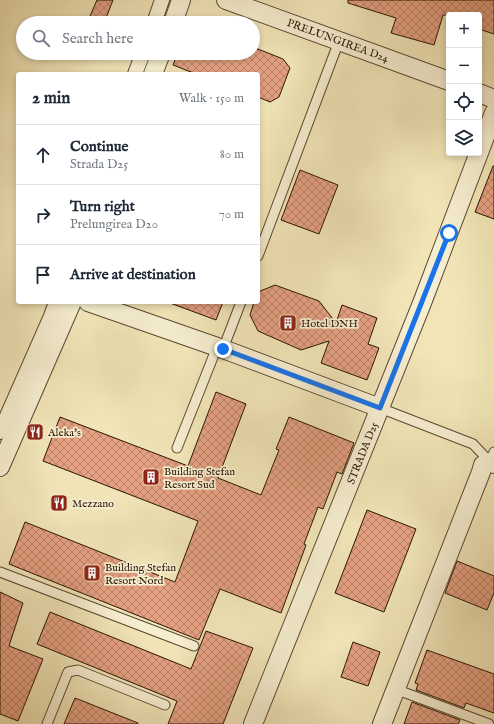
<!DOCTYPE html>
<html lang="en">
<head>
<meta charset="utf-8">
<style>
	:root { --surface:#fff; --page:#f6f6f7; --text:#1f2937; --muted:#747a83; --line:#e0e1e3 }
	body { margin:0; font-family:"IM FELL English",serif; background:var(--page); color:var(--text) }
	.controls { position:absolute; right:12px; top:12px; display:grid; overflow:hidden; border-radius:4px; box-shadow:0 2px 6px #0003 }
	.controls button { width:36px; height:36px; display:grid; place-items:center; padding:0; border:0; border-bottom:1px solid var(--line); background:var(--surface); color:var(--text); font:20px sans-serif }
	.stop { position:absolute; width:12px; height:12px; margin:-9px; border:3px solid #1a73e8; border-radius:50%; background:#fff }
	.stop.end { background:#1a73e8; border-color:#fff; box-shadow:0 1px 4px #0008 }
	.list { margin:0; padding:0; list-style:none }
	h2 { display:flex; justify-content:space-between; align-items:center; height:52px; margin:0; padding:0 16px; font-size:17px }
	h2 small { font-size:13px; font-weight:400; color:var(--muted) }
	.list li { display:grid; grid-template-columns:26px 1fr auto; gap:12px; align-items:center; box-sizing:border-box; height:60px; padding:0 16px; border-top:1px solid var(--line) }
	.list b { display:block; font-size:15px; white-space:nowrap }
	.list p { margin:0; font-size:13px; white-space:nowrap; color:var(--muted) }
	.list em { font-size:13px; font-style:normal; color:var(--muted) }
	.icon { flex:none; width:22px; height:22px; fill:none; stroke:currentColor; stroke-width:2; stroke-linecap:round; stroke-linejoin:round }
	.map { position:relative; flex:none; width:494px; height:724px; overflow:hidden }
	.search { position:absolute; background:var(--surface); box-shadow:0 2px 6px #0003; left:16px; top:16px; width:244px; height:44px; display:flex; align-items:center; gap:10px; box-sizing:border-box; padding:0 14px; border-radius:22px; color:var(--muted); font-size:15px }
	.panel { position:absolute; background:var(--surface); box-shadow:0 2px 6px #0003; left:16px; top:72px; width:244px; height:232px; border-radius:4px }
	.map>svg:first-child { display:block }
	.building { fill:url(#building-cross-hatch); stroke:#2b1404 }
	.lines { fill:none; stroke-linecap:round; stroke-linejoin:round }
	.service-casing { stroke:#5c4831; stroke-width:11 }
	.pedestrian-casing { stroke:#5c4831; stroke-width:16 }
	.minor-casing { stroke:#5c4831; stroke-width:20 }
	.service { stroke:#f6eed0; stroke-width:9 }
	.pedestrian { stroke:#f6eed0; stroke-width:14 }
	.minor { stroke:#f6eed0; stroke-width:18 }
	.route { stroke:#1a73e8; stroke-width:5 }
	.labels { text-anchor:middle; stroke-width:3.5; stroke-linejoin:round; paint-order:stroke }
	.street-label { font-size:11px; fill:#2b1404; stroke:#f6eed0 }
	.poi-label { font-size:11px; fill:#2b1404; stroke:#f6eed0; text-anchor:start }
</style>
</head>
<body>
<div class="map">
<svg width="494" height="724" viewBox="0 0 494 724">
	<defs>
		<pattern id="building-cross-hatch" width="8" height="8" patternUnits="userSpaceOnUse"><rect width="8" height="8" fill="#e5a182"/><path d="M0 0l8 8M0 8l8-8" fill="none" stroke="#ba8268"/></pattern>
	</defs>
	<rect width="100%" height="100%" fill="#f1e5b7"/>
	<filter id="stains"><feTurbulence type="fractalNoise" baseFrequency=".005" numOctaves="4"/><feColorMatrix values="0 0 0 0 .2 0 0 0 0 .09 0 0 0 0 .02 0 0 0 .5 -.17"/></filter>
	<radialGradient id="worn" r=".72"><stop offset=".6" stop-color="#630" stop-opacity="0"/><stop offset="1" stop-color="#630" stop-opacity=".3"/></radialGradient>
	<!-- building -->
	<path class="building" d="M97 0H113L104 23H87Z
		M348 0H494V34L479 29V15H443L434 45 391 33 396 18 348 3Z
		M253 47 283 59 290 68 279 97 270 102 258 97V74H196L173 65 178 53H253Z
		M493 166H494V219L475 212Z
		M300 170 338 185 319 234 281 220Z
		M275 285 319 301 336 323 342 305 377 318 368 344 379 348 367 380 321 363 329 341 301 350 258 331 250 315 254 302H258V292Z
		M171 302H223L216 320 170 303Z
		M216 392 246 404 218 478 261 495 279 450 276 449 289 417 354 443 342 474 337 472 323 509 318 507 304 544 306 545 281 613 220 589 199 640 9 564 25 522 175 582 198 521 43 461 60 417 188 466Z
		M367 510 416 529 384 612 335 593Z
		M457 561 494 576V593L487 610 445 593Z
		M0 592 23 603 9 646 43 659 18 721 0 714Z
		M50 612 191 669 206 631 253 648 223 724H168L177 701 37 644Z
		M353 642 380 652 368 686 341 677Z
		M427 650 494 674V713L466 703 464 708 416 690 418 684 415 683Z
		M75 698 138 723V724H64Z
		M412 702 460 720 458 724H404Z"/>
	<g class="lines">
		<!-- service casing -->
		<g class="service-casing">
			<path id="service" d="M258 256 339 41
				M223 349 241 302
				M380 408 473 444 490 462 494 452
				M177 448 217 347
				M0 572 194 646
				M395 689 489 724
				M47 724 68 672 78 670 165 705"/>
		</g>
		<!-- pedestrian casing -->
		<g class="pedestrian-casing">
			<path id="pedestrian" d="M154 23 162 0
				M135 74 143 53
				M0 432 51 316 56 302"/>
		</g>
		<!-- minor casing -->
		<g class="minor-casing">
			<path id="minor" d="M226 0 449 81
				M173 23 181 0
				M153 74 161 53
				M479 93 494 99
				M88 302 223 349 380 408
				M0 467 72 302
				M253 724 422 303 494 113
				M382 724 481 472 483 465 490 462 494 464"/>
		</g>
		<!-- service -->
		<use href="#service" class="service"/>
		<!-- pedestrian -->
		<use href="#pedestrian" class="pedestrian"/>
		<!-- minor -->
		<use href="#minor" class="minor"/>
	</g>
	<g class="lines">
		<!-- route -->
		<path class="route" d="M223 349 380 408 449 233"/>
	</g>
	<!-- icons -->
	<defs>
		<g id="building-square" transform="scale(0.9)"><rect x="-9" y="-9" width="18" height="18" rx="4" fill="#8f2418" stroke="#f6eed0"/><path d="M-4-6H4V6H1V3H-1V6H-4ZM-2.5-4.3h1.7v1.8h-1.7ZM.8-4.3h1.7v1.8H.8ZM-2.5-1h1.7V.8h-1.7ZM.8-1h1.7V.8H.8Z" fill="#fff"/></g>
		<g id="restaurant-square" transform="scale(0.9)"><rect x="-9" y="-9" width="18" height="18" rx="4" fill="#8f2418" stroke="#f6eed0"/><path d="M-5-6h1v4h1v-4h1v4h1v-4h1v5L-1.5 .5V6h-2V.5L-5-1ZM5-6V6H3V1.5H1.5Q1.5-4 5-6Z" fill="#fff"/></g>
	</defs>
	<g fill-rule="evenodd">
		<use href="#building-square" x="288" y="323"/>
		<use href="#restaurant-square" x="35" y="432"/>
		<use href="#building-square" x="151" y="477"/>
		<use href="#restaurant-square" x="59" y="503"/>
		<use href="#building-square" x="92" y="573"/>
	</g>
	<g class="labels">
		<!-- street labels -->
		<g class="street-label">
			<text transform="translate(338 40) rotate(20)" y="4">PRELUNGIREA D24</text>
			<text transform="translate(362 453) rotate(-68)" y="4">STRADA D25</text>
		</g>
		<!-- poi labels -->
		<g class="poi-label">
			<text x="301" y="327">Hotel DNH</text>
			<text x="48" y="436">Aleka's</text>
			<text x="164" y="475">Building Stefan<tspan x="164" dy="13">Resort Sud</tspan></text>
			<text x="72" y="507">Mezzano</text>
			<text x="105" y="571">Building Stefan<tspan x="105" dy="13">Resort Nord</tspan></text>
		</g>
	</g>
	<rect width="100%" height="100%" filter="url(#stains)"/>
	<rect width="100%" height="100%" fill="url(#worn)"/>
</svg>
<div class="controls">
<button>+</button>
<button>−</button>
<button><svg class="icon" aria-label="locate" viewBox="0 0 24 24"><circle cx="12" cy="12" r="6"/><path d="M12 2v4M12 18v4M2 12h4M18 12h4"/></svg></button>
<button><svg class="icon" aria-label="layers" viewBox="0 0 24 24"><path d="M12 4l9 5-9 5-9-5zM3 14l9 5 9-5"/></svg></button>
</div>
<div class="stop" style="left:449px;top:233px"></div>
<div class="stop end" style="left:223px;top:349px"></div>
<div class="search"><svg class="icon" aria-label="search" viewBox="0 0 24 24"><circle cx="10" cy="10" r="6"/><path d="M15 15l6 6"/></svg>Search here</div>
<section class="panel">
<h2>2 min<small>Walk · 150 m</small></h2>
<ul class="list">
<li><svg class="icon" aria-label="ahead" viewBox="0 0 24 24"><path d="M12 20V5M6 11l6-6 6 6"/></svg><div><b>Continue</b><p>Strada D25</p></div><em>80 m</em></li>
<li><svg class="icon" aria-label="right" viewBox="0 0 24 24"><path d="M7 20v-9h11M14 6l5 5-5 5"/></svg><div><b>Turn right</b><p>Prelungirea D20</p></div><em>70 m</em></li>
<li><svg class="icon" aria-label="arrive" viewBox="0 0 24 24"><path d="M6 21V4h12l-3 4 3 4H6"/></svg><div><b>Arrive at destination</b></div></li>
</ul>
</section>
</div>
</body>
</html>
